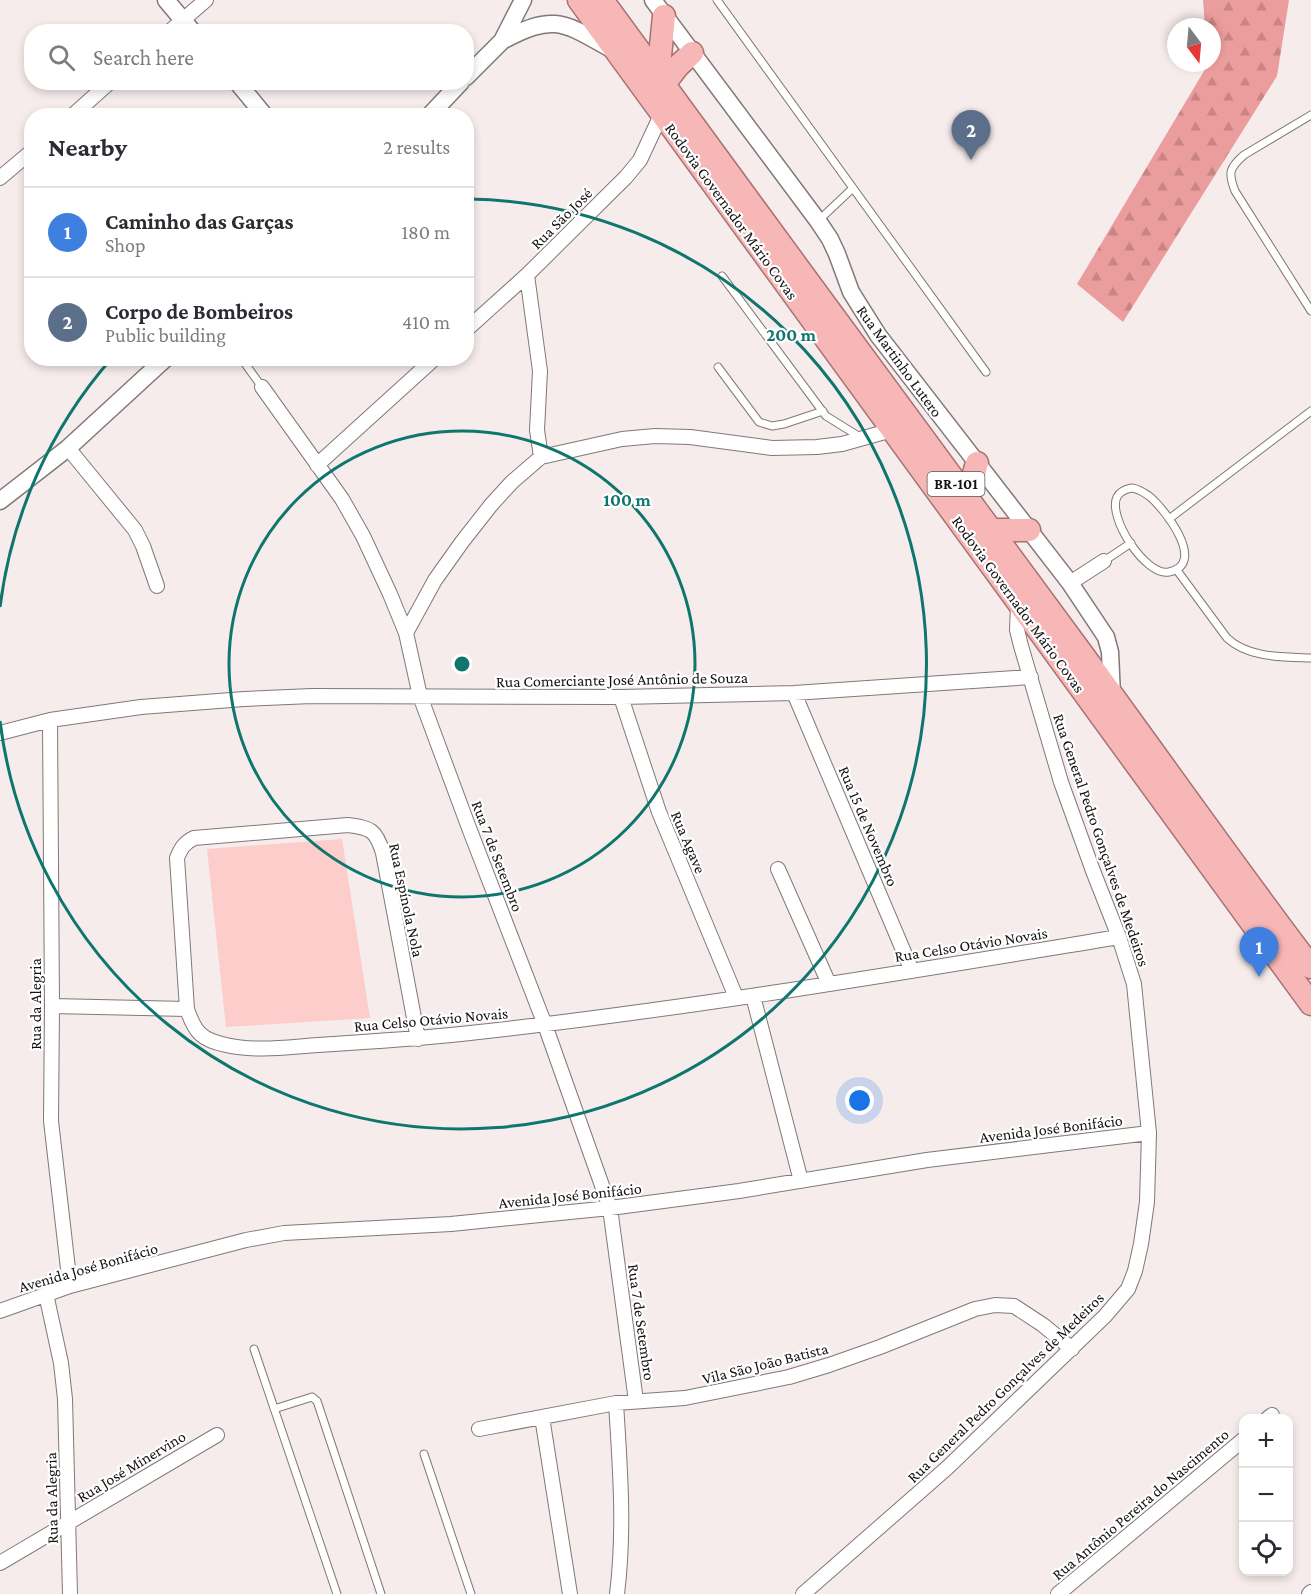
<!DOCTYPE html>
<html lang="en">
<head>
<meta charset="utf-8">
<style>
	:root { --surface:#fff; --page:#f7f7f7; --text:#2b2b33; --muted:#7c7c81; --line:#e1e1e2; --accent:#367f80 }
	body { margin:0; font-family:"Crimson Pro",serif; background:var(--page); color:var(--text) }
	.controls { position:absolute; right:18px; bottom:18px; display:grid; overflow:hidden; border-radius:12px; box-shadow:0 3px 9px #0003 }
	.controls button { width:54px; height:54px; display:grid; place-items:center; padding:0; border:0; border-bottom:2px solid var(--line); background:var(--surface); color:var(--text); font:30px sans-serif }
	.compass { position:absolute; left:1167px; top:18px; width:54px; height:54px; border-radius:50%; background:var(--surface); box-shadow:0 3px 9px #0003; rotate:164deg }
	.you { position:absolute; left:860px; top:1101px; width:21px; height:21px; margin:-15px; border:4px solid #fff; border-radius:50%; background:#1a73e8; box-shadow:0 0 0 9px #1a73e833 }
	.badge { display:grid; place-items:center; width:39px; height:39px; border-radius:50%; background:var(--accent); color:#fff; font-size:20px; font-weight:700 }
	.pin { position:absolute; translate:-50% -50px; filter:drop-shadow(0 2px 3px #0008) }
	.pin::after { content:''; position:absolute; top:32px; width:21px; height:18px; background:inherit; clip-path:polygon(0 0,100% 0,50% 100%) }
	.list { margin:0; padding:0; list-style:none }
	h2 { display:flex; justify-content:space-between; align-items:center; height:78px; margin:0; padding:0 24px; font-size:26px }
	h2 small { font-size:20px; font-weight:400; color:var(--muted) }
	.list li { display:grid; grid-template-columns:39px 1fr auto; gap:18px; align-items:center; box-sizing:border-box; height:90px; padding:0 24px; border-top:2px solid var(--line) }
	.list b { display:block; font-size:22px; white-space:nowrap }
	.list p { margin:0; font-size:20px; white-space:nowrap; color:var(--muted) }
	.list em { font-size:20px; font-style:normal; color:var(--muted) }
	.icon { flex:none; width:33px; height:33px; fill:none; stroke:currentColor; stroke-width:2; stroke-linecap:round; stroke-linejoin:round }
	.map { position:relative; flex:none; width:1311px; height:1594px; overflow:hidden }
	.search { position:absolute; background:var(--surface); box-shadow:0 3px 9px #0003; left:24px; top:24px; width:450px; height:66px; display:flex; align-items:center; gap:15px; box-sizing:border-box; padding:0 21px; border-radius:24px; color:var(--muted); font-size:22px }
	.panel { position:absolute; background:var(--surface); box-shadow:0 3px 9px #0003; left:24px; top:108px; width:450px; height:258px; border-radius:24px }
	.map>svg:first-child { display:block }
	.grass { fill:#fdcdcc }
	.forest { fill:url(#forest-firs) }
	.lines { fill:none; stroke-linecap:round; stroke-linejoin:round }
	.service-casing { stroke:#817877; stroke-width:9 }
	.minor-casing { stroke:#817877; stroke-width:16 }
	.tertiary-casing { stroke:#817877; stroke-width:19 }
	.trunk-casing { stroke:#a87272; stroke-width:25 }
	.service { stroke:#fff; stroke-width:7 }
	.minor { stroke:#fff; stroke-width:14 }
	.tertiary { stroke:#fff; stroke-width:16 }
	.trunk { stroke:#f8b7b7; stroke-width:22 }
	.ring { fill:none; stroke:#0f766e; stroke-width:3 }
	.labels { text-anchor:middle; stroke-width:4.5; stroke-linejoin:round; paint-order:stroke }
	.shield { fill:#fff; stroke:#5b5959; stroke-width:1.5 }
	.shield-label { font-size:15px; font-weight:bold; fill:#151212 }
	.street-label { font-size:16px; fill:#151212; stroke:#fff }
	.centre { fill:#0f766e; stroke:#fff; stroke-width:3 }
	.ring-label { font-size:18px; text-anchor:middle; font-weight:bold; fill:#0f766e; stroke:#fff; stroke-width:4.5; stroke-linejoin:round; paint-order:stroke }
</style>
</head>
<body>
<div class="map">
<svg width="1311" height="1594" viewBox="0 0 1311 1594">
	<defs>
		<pattern id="forest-firs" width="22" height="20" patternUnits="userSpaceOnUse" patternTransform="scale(1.5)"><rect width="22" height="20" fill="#eb9c9c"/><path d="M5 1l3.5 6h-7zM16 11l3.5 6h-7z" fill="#c98585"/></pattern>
	</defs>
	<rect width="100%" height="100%" fill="#f6eceb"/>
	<!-- grass -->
	<path class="grass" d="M342 839 370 1018 226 1027 207 849Z"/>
	<!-- forest -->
	<path class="forest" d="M1203 0H1289L1277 76 1123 322 1077 284 1207 66V63H1212V27H1205Z"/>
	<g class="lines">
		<!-- service casing -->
		<g class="service-casing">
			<path id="service" d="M717 0 986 372
				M1311 115 1244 155C1229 168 1228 173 1235 191L1311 311
				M818 221 853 188
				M722 276 826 416 860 437
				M241 358 262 387
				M718 367 759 422 772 426 784 424 823 411
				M1132 488C1139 489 1143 492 1149 496 1164 508 1208 564 1169 572 1146 577 1107 517 1117 497 1120 491 1126 489 1132 488Z
				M1169 519 1311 411
				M1104 561 1131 543
				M1176 569 1227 638C1248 658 1283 657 1311 658
				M254 1349 337 1594
				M274 1409 312 1397 317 1401 381 1594
				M424 1454 471 1594"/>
		</g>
		<!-- minor casing -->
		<g class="minor-casing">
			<path id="minor" d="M169 32 206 0
				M72 116 110 82
				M0 178 32 151
				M527 275 540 371 537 430 541 457
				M466 330 527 275 626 177 640 160 661 115
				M262 387 342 499 363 536 390 594 406 633 420 696 469 828 545 1025 610 1208 636 1401
				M68 448 135 530 143 546 157 586
				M317 465 435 358
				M1070 583 1104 561
				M406 633 435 580 462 542 491 505 512 482 541 457 622 439 655 436 690 437 772 448 817 447 842 444 892 430
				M794 693 912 971
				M621 697 659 812 736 997
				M50 720 52 1006 51 1121 70 1286
				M0 733 50 720 141 707 244 699 312 696 621 697 794 693 1031 677
				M778 869 829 984
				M753 996 801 1181
				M52 1006 187 1009C195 1033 202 1040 226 1045 256 1052 288 1047 318 1045 366 1042 414 1039 461 1034 682 1010 900 973 1119 937
				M187 1009 177 858C181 848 184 843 194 838L348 825C371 828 376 830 383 853L418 1039
				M46 1294 61 1363 65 1399 70 1594
				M0 1311 70 1286 246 1240 284 1233 451 1224 610 1208 739 1191 927 1160 1149 1133
				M616 1403C620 1467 625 1530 617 1594
				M542 1417 570 1594
				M1268 1418 1272 1415
				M479 1429 616 1403 685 1398 789 1377 829 1365 880 1347 975 1309 995 1305 1014 1306 1043 1325 1072 1349
				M0 1563 217 1435
				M803 1594 947 1468 1105 1316 1128 1289 1135 1271 1141 1244 1147 1202 1149 1133 1134 984 1119 937 1093 871 1061 782 1021 646 1017 630 1018 605
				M1058 1594 1244 1439
				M1309 1594 1311 1592"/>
		</g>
		<!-- tertiary casing -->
		<g class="tertiary-casing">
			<path id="tertiary" d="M166 0 193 32
				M653 0 818 221 830 239 837 254 851 292 878 335 1070 583 1106 637 1110 652 1112 696
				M502 41C554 13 563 22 611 49
				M466 77 502 41 523 0
				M237 82 265 116
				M429 116 461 82
				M0 501 68 448 166 358"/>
		</g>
		<!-- trunk casing -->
		<g class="trunk-casing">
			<path id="trunk" d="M579 0 1311 1004
				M602 0C761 217 920 435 1080 651 1157 756 1232 863 1311 967
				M658 76 664 16
				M664 84 678 66 692 53
				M967 498 977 463
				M989 530H1029"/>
		</g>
		<!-- service -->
		<use href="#service" class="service"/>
		<!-- minor -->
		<use href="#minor" class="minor"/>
		<!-- tertiary -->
		<use href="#tertiary" class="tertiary"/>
		<!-- trunk -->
		<use href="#trunk" class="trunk"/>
	</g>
	<!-- distance rings -->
	<g class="ring">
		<circle cx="462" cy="664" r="233"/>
		<path d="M0 607A465 465 0 0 1 111 359M470 199A465 465 0 1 1 0 721"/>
	</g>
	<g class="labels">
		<!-- shield labels -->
		<rect class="shield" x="927.5" y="472" width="57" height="24" rx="4.5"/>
		<g class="shield-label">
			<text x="956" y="489">BR-101</text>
		</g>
		<!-- street labels -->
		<g class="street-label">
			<text transform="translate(732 211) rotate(54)" y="6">Rodovia Governador Mário Covas</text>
			<text transform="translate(561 218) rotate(-45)" y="6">Rua São José</text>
			<text transform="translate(900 361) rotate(54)" y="6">Rua Martinho Lutero</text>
			<text transform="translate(1019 604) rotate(54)" y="6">Rodovia Governador Mário Covas</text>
			<text transform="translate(622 679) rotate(-1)" y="6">Rua Comerciante José Antônio de Souza</text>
			<text transform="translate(869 826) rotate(67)" y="6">Rua 15 de Novembro</text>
			<text transform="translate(1102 840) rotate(71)" y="6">Rua General Pedro Gonçalves de Medeiros</text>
			<text transform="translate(689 842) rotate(67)" y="6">Rua Agave</text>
			<text transform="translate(498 856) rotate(69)" y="6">Rua 7 de Setembro</text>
			<text transform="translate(407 900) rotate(78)" y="6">Rua Espínola Nola</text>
			<text transform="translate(971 944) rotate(-9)" y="6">Rua Celso Otávio Novais</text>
			<text transform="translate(35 1004) rotate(-90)" y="6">Rua da Alegria</text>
			<text transform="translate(431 1019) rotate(-5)" y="6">Rua Celso Otávio Novais</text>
			<text transform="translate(1051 1128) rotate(-7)" y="6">Avenida José Bonifácio</text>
			<text transform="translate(570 1195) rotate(-6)" y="6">Avenida José Bonifácio</text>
			<text transform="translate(88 1267) rotate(-16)" y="6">Avenida José Bonifácio</text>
			<text transform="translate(642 1322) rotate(82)" y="6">Rua 7 de Setembro</text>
			<text transform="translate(765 1363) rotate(-14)" y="6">Vila São João Batista</text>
			<text transform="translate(1005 1387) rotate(-44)" y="6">Rua General Pedro Gonçalves de Medeiros</text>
			<text transform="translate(131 1466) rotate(-31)" y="6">Rua José Minervino</text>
			<text transform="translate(51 1498) rotate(-91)" y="6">Rua da Alegria</text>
			<text transform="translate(1140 1504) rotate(-40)" y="6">Rua Antônio Pereira do Nascimento</text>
		</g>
	</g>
	<circle cx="462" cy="664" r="9" class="centre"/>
	<g class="ring-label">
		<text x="791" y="341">200 m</text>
		<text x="627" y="506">100 m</text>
	</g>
</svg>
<div class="controls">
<button>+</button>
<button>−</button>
<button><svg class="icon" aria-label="locate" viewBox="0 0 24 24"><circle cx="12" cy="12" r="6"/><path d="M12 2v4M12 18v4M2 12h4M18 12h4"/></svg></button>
</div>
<svg class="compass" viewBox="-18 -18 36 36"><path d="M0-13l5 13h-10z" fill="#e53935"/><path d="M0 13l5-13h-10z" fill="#7c7c81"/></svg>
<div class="you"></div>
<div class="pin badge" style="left:1259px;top:977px;background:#3f7fe0">1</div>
<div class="pin badge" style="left:971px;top:160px;background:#5c6f8a">2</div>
<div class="search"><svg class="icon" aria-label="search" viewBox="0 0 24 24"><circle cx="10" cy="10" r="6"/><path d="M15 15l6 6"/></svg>Search here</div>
<section class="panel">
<h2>Nearby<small>2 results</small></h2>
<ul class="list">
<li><span class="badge" style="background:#3f7fe0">1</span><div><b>Caminho das Garças</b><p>Shop</p></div><em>180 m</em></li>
<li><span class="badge" style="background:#5c6f8a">2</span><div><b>Corpo de Bombeiros</b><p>Public building</p></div><em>410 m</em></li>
</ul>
</section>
</div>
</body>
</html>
